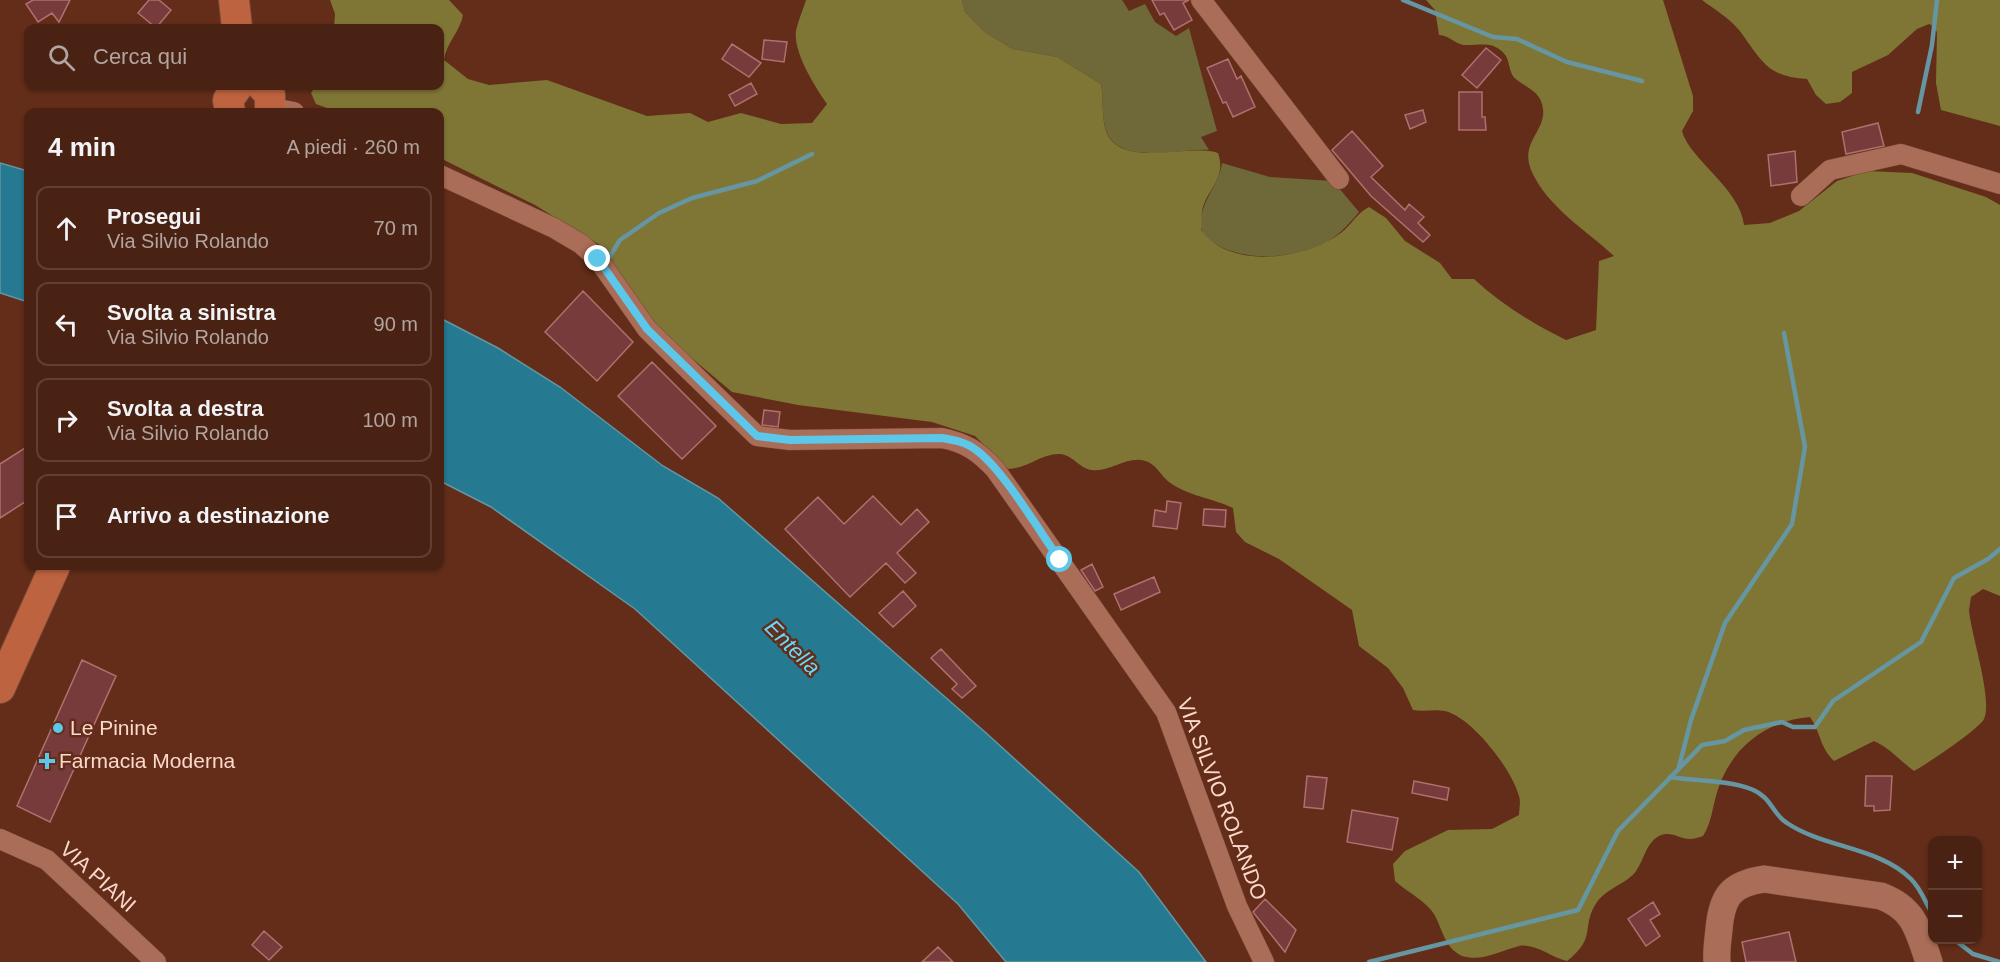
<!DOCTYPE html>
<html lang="it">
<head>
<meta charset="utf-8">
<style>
	:root { --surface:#4a2213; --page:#512a1c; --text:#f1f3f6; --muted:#b2a4a0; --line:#613f33 }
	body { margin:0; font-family:Arial,sans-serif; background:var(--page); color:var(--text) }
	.controls { position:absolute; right:18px; bottom:18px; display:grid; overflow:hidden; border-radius:12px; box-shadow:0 2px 4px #0004 }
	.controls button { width:54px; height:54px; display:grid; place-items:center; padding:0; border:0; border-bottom:2px solid var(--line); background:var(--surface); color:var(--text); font:30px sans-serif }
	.stop { position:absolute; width:18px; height:18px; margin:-14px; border:4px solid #5cc7e8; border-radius:50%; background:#fff }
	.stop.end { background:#5cc7e8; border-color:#fff; box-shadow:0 2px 6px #0008 }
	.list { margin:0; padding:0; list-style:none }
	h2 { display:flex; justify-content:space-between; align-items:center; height:78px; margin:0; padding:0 24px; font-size:26px }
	h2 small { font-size:20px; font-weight:400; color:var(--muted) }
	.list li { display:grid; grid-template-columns:39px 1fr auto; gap:18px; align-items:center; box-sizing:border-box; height:84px; margin:0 12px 12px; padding:0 12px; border:2px solid var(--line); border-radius:12px }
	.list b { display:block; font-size:22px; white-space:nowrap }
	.list p { margin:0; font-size:20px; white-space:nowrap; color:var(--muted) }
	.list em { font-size:20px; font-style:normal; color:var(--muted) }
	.icon { flex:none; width:33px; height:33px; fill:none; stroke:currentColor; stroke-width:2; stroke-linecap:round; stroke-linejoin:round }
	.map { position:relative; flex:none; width:2000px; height:962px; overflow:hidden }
	.search { position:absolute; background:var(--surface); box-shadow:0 2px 4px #0004; left:24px; top:24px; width:420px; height:66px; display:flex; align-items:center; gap:15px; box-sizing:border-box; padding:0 21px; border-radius:12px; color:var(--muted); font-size:22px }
	.panel { position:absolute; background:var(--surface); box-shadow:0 2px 4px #0004; left:24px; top:108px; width:420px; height:462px; border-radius:12px }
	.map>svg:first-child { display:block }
	.green { fill:#6f6839 }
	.forest { fill:#7f7636 }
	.water { fill:#257991; stroke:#6596a2; stroke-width:1.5 }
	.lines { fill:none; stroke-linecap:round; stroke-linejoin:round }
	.stream { stroke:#6596a2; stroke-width:4.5 }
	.building { fill:#773b3b; stroke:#b16f6e; stroke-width:1.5 }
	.street-casing { stroke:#784939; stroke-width:21 }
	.secondary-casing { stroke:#784939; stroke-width:28 }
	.primary-casing { stroke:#784939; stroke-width:32 }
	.street { stroke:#aa6d57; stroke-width:20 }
	.secondary { stroke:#aa6d57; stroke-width:27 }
	.primary { stroke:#be6340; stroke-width:30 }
	.route { stroke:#5cc7e8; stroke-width:8 }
	.poi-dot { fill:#5cc7e8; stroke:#632d19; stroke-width:2 }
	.labels { text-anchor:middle; stroke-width:5; stroke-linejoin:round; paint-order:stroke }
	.poi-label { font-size:21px; fill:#fad8cb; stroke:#632d19; text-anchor:start }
	.street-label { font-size:21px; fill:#fad8cb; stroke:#632d19 }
	.water-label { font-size:22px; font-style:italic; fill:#65d9fd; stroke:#632d19 }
</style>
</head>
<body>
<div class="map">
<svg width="2000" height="962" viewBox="0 0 2000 962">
	<rect width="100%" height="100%" fill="#632d19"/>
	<!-- green -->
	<path class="green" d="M962 0H1122L1129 11 1145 4 1155 22 1176 36 1189 28 1217 131 1201 137 1209 150C1181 148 1118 167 1106 130 1101 115 1104 100 1101 84L1057 57 1013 49 986 33 965 12Z
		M1222 163 1270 177 1333 181 1359 212C1347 226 1337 238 1320 245 1287 259 1243 262 1212 242 1207 239 1202 234 1201 228 1198 204 1219 186 1222 163Z"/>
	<!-- forest -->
	<path class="forest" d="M330 0H449L463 15C460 32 446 43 444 60L468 79 489 85 547 80 647 116 690 113 708 122 741 113 781 124 812 123 827 104C815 87 793 52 796 31 798 21 803 10 806 0H962L965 12 986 33 1013 49 1057 57 1101 84C1104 100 1101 115 1106 131 1120 170 1189 143 1218 153 1227 178 1207 189 1202 211 1201 217 1202 224 1201 230 1230 271 1308 259 1342 232 1352 224 1357 213 1369 207L1386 218 1405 241 1440 263 1452 279H1474C1501 304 1533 324 1566 340L1596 330 1599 261 1614 256C1586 230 1547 207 1531 170 1520 142 1546 131 1543 109 1541 92 1529 89 1517 80 1509 75 1510 63 1506 56 1494 39 1479 46 1464 45 1455 44 1449 35 1439 35L1435 10 1426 0H1663L1693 96V111L1682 131C1689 159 1740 188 1744 225L1770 223 1799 211 1837 181 1867 171 1912 173 1986 197 2000 205V596L1983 589 1971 597 1969 610C1971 635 1993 699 1984 719 1979 729 1927 764 1914 771 1900 761 1890 748 1874 741L1834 761C1819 746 1822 735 1810 717 1763 721 1728 751 1716 796 1712 811 1711 823 1703 836 1699 837 1694 839 1690 839 1679 839 1671 830 1659 836 1646 843 1644 860 1636 871 1628 883 1607 888 1597 902 1580 927 1598 937 1567 961 1552 958 1535 943 1519 946 1499 951 1483 962 1462 956 1444 947 1443 930 1434 914 1426 901 1407 892 1395 881L1393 864 1405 851 1448 830 1492 829 1519 815C1519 809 1521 802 1519 796 1512 770 1473 718 1445 711 1435 709 1424 712 1413 710L1403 688 1388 668 1359 646 1352 610 1279 559 1245 542 1236 532 1233 508C1212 498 1188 496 1169 482 1159 474 1156 462 1141 460 1124 458 1110 472 1092 470 1080 469 1073 455 1060 454 1042 453 1027 469 1008 469L975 436 932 422 798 405 732 392 650 323 603 247 535 205 440 158V112H338L316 104 311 93 316 86H440V28H334L335 14Z
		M1702 0H2000V126L1941 110 1936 83 1937 33 1935 27 1929 24 1917 29 1888 55 1852 72V93L1840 102 1826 104 1816 95 1807 79C1766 77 1761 59 1739 30 1729 18 1714 9 1702 0Z"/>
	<!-- water -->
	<path class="water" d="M0 163 28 171V302L0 293Z
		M440 318 498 348 560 387 663 466 718 498 985 732 1139 872 1206 962H1006L958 904 635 609 491 507 440 481Z"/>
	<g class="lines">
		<!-- stream -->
		<path class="stream" d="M1403 0 1493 37 1517 39 1567 62 1642 81
			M1918 112 1932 45 1937 0
			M607 261 620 240 659 213 692 198 757 181 812 154
			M1679 767 1691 720 1725 623 1792 524 1805 447 1784 333
			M1670 777C1696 781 1727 780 1751 789 1772 797 1772 814 1787 823 1824 848 1879 847 1911 879 1921 889 1925 902 1932 913
			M1955 940 1973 954 2000 962
			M1369 962 1578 910 1618 831 1702 745 1725 741 1744 730 1782 722 1793 727H1815L1833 701 1921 642 1954 578 1988 559 2000 549"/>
	</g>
	<!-- building -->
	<path class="building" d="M33 0H70L59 22 52 13 38 22 26 4Z
		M149 0H159L171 10 156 28 138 13Z
		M1152 0H1189L1183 3 1192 20 1174 30 1164 13 1160 15Z
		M764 40 787 42 784 62 762 59Z
		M732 44 761 63 749 77 722 59Z
		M1486 48 1501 60 1477 88 1462 75Z
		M1228 59 1237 79 1241 76 1255 107 1233 117 1226 102 1223 103 1207 68Z
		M751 83 757 94 735 106 729 95Z
		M1459 92H1482V117H1485L1486 130H1459Z
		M1423 110 1426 122 1410 129 1405 115Z
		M1878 123 1884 146 1846 154 1842 132Z
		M1352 131 1383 166 1371 177 1405 210 1409 204 1424 217 1418 223 1430 235 1423 242 1371 196 1332 150Z
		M1795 151 1797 182 1771 186 1768 155Z
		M583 291 633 342 597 381 545 332Z
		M652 362 716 426 682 459 618 396Z
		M764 410 780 412 778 427 762 425Z
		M28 446V500L0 518V464Z
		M873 496 901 525 917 509 929 522 897 553 916 573 905 583 886 563 850 597 785 529 818 497 844 524Z
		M1167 501 1181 503 1177 529 1153 526 1155 510 1166 512Z
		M1204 509 1226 510 1225 527 1203 525Z
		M1092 564 1103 587 1095 591 1081 570Z
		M1154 577 1160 592 1121 610 1114 594Z
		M903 591 916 606 893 627 879 613Z
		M941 649 976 686 962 698 952 689 957 684 931 658Z
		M82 660 116 676 50 822 17 806Z
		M1307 776 1327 778 1323 809 1304 807Z
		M1866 776H1892L1890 810 1874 811V806H1865Z
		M1414 781 1449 788 1447 800 1412 793Z
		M1352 810 1398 818 1392 850 1347 842Z
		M1265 899 1296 930 1285 952 1253 912Z
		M1653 902 1660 914 1650 920 1660 936 1646 946 1628 919Z
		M264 931 282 947 269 960 252 945Z
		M1789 932 1796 962H1746L1742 942Z
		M938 947 953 962H922Z"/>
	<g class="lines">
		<!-- street casing -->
		<g class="street-casing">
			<path id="street" d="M1201 0 1339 179
				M272 108 294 112
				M440 175 554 228 581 244 598 259 647 329 757 436 790 440 942 438C966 443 978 451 995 469L1166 712 1237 906 1264 962
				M1801 196 1830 170 1901 154 2000 184
				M0 839 47 860 156 962"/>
		</g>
		<!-- secondary casing -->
		<g class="secondary-casing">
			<path id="secondary" d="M1717 962C1716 951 1718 940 1719 929 1722 896 1731 884 1764 879L1881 896C1915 909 1918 930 1929 962"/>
		</g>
		<!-- primary casing -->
		<g class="primary-casing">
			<path id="primary" d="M234 0 237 28
				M262 86 270 95V112
				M230 112 228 100 238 86
				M0 688 55 566"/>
		</g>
		<!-- street -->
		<use href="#street" class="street"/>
		<!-- secondary -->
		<use href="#secondary" class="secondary"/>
		<!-- primary -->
		<use href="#primary" class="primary"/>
	</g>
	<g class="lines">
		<!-- route -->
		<path class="route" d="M598 259 647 329 757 436 790 440 942 438C954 440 966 442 976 450 1003 469 1039 531 1060 560"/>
	</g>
	<!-- markers -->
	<g class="poi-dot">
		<circle cx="58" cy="728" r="6"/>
		<path d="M44 752h6v6h6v6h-6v6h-6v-6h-6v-6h6z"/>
	</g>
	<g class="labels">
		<!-- poi labels -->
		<g class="poi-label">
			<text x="70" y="735">Le Pinine</text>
			<text x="59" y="768">Farmacia Moderna</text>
		</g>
		<!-- street labels -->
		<g class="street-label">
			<text transform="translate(1222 799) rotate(69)" y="7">VIA SILVIO ROLANDO</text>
			<text transform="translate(98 877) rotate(42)" y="7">VIA PIANI</text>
		</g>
		<!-- water labels -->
		<g class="water-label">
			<text transform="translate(793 647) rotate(45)" y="8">Entella</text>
		</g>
	</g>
</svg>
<div class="controls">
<button>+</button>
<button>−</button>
</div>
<div class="stop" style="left:1060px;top:560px"></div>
<div class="stop end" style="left:598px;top:259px"></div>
<div class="search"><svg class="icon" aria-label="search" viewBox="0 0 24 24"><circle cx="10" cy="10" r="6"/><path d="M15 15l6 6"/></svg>Cerca qui</div>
<section class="panel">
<h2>4 min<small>A piedi · 260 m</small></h2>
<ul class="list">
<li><svg class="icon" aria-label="ahead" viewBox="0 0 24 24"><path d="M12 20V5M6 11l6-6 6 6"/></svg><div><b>Prosegui</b><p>Via Silvio Rolando</p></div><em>70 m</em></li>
<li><svg class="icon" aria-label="left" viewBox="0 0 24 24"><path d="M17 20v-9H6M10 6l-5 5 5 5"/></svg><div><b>Svolta a sinistra</b><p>Via Silvio Rolando</p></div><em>90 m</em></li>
<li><svg class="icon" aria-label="right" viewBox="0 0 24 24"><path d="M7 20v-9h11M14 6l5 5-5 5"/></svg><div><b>Svolta a destra</b><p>Via Silvio Rolando</p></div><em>100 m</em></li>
<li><svg class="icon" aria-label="arrive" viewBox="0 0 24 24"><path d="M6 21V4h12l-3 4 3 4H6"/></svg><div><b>Arrivo a destinazione</b></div></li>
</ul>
</section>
</div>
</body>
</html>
